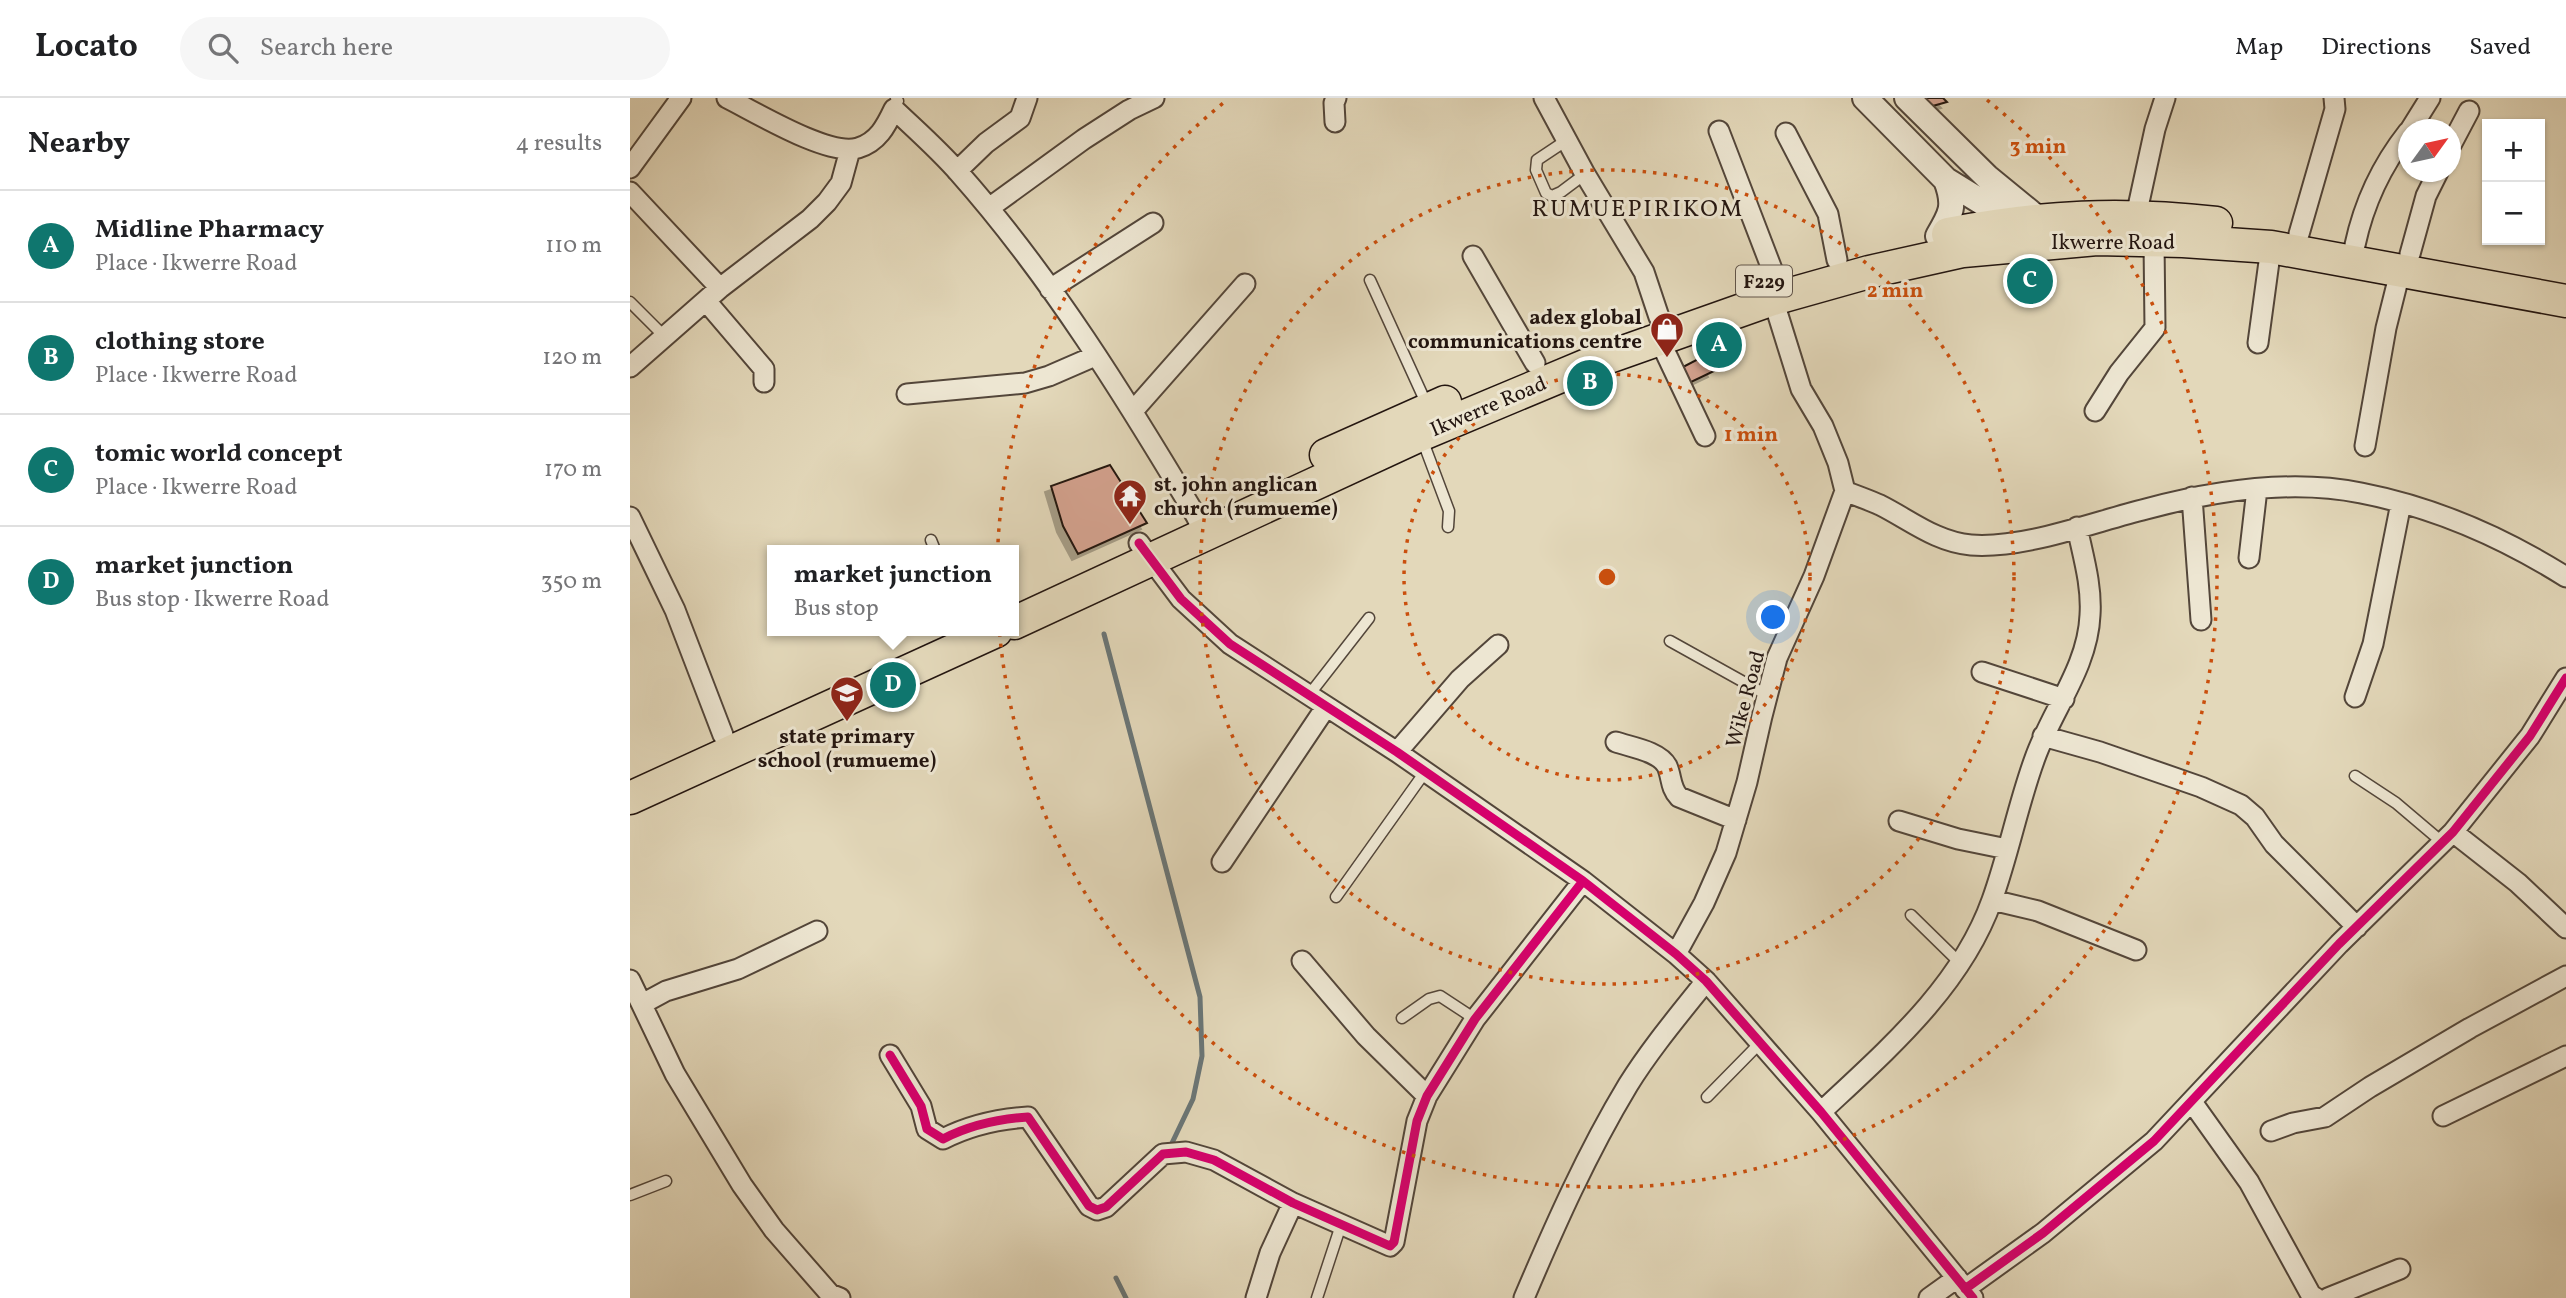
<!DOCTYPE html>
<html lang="en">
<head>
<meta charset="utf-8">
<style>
	:root { --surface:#fff; --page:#f6f6f6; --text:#202124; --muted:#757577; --line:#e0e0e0; --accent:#0f766e }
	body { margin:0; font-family:Vollkorn,serif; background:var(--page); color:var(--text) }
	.controls { position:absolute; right:21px; top:21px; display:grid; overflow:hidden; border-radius:0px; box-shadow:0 2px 5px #0004 }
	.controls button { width:63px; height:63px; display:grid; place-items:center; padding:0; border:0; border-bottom:2px solid var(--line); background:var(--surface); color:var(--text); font:35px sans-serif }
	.compass { position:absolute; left:1768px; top:21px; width:63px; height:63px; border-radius:50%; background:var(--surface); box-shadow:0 2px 5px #0004; rotate:57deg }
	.you { position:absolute; left:1144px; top:520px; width:24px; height:24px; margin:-18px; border:5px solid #fff; border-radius:50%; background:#1a73e8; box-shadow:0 0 0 10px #1a73e833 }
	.badge { display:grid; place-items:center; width:46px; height:46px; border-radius:50%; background:var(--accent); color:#fff; font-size:23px; font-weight:700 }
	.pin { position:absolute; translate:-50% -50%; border:4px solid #fff; box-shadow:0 2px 7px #0006 }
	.popup { position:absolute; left:137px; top:447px; width:252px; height:91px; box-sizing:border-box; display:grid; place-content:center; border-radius:0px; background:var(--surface); filter:drop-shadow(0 2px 5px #0005); font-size:23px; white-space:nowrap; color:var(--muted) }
	.popup b { font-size:26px; color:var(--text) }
	.popup::after { content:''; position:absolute; left:50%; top:100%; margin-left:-14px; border:14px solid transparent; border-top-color:var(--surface) }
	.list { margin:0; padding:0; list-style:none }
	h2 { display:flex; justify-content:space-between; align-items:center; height:91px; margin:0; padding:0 28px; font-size:30px }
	h2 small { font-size:23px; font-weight:400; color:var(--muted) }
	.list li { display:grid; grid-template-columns:46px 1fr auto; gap:21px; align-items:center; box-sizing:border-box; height:112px; padding:0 28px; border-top:2px solid var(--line) }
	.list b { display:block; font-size:26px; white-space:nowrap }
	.list p { margin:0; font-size:23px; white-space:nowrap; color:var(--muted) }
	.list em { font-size:23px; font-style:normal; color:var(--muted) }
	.icon { flex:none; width:38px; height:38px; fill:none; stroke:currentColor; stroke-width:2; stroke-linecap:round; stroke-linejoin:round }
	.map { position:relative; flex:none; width:1936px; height:1200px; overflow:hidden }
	header { display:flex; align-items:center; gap:42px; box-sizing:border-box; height:98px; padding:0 35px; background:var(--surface); border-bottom:2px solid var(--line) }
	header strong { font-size:33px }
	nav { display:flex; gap:38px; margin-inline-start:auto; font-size:24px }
	.search { width:490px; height:63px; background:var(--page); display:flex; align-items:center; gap:18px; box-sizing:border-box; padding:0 24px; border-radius:38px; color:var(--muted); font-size:26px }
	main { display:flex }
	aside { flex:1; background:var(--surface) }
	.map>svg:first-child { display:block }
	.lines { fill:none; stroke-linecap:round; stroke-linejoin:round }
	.stream { stroke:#6a7677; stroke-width:5 }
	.building { fill:#d5a390; stroke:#231510; stroke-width:2; filter:url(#shadow) }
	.service-casing { stroke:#53463a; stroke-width:13 }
	.minor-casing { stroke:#53463a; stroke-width:23 }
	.tertiary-casing { stroke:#53463a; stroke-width:28 }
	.primary-casing { stroke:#231510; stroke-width:35 }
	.service { stroke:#ede6d2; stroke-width:10 }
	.minor { stroke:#ede6d2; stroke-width:19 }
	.tertiary { stroke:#ede6d2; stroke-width:24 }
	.primary { stroke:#e3d8ba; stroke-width:32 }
	.cycleway-casing { stroke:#ede6d2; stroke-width:13 }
	.cycleway { stroke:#d6006c; stroke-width:9 }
	.ring { fill:none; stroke:#ca4f0d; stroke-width:3.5; stroke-dasharray:3.5 7 }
	.labels { text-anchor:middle; stroke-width:6; stroke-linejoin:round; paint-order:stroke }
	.shield { fill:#ede6d2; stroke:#60544a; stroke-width:2 }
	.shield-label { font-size:19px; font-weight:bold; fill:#231510 }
	.street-label { font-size:21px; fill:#231510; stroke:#ede6d2 }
	.poi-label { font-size:21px; font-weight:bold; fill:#231510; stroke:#ede6d2; text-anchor:end }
	.quarter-label { font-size:24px; letter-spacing:2px; fill:#231510; stroke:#ede6d2 }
	.centre { fill:#ca4f0d; stroke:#ede6d2; stroke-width:3.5 }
	.ring-label { font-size:21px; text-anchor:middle; font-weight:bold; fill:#ca4f0d; stroke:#ede6d2; stroke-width:6; stroke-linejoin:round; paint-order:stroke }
</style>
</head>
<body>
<header>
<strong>Locato</strong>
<div class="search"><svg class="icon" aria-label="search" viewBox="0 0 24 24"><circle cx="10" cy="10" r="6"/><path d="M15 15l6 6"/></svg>Search here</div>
<nav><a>Map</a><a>Directions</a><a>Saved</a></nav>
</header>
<main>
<aside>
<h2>Nearby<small>4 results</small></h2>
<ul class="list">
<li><span class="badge">A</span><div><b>Midline Pharmacy</b><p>Place · Ikwerre Road</p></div><em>110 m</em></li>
<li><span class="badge">B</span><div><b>clothing store</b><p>Place · Ikwerre Road</p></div><em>120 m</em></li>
<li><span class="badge">C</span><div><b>tomic world concept</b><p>Place · Ikwerre Road</p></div><em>170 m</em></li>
<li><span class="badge">D</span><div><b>market junction</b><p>Bus stop · Ikwerre Road</p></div><em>350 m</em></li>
</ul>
</aside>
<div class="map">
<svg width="1936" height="1200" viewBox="0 0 1936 1200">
	<defs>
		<filter id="shadow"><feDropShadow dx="-6" dy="6" stdDeviation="0" flood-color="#0004"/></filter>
	</defs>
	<rect width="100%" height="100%" fill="#e3d8ba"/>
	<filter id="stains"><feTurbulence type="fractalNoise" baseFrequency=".00286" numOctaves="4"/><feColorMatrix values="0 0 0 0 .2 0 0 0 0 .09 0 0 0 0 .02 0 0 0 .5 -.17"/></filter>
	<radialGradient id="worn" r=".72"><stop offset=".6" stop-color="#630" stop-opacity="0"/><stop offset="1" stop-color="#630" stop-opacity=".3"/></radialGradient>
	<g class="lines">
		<!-- stream -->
		<path class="stream" d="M474 536 570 899 572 958 563 1001 542 1045
			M486 1180 496 1200"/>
	</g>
	<!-- building -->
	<path class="building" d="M1295 0H1313L1317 4 1299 9 1293 2Z
		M1399 176 1407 186 1401 190 1394 180Z
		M1083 231 1101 259 1093 262 1077 236Z
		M1076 257 1084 273 1059 285 1051 270Z
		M965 274 972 289 952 295 948 281Z
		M480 367 517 425 448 456 433 428 421 388Z"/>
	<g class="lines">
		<!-- service casing -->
		<g class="service-casing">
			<path id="service" d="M266 0 268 3
				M937 42 907 62 906 72 916 95 922 98 931 94 955 76
				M740 182 797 307
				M0 204 35 239
				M792 341 819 413 818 429
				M301 442 305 452
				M1040 543 1137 597
				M679 597 739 520
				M1725 678 1766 705 1812 744
				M706 799 795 674
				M1281 817 1330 865
				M772 920 799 901 810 898 845 921
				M1077 999 1130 945
				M0 1097 36 1083
				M687 1200 711 1127"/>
		</g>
		<!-- minor casing -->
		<g class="minor-casing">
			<path id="minor" d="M97 0C125 14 199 59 228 50 248 44 256 28 264 11 286 32 309 52 329 75 421 179 495 299 566 418L575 436
				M914 0 955 76 1014 174 1029 219
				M705 24 704 5 706 0
				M1780 32 1800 0
				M1089 33 1145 179
				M1156 35 1198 116 1207 162
				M1820 49 1839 13
				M0 70 51 0
				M327 73 356 45 390 20 397 0
				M0 94 90 190
				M359 110 454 41 499 12 524 0
				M1506 118 1525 31 1535 0
				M1669 136 1705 11 1704 0
				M1725 147C1734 105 1752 67 1778 34
				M1780 156 1796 98 1808 74
				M843 158 905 265
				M420 191 523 125
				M76 203 134 271V284
				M1029 241 1075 338
				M1628 245 1641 149
				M0 269 90 190 180 121 197 104 211 85 220 52
				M277 296 395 285 419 278 465 258
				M503 313 615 186
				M1465 313 1489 275 1525 230 1524 144
				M1735 348 1756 230 1770 174
				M1215 393C1227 398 1239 402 1250 407 1280 422 1306 444 1341 447 1395 451 1463 424 1516 411 1583 393 1662 381 1731 395 1803 409 1874 440 1936 479
				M1562 399 1571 522
				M0 419 45 512 93 637
				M509 445 551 501 600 546 767 654 953 783 1046 856 1076 883 1191 1014 1343 1200
				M1619 460 1627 391
				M1352 574 1434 601
				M1725 599 1743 546 1771 405
				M1413 638 1470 654 1571 689 1611 707 1625 719 1644 746 1727 829
				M986 644C1000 649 1029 653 1037 668 1042 679 1040 690 1049 699L1106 722
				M767 654 830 581 868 547
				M1269 723 1328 741 1377 751
				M1823 734 1888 785 1936 830
				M592 764 696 609
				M1362 802 1408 813 1506 852
				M1046 856 1074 805 1096 755 1117 684 1132 618 1147 560 1184 478 1215 393 1208 365 1193 328 1171 291 1143 201
				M672 863 736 938 797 998
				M0 882 45 976 112 1087 144 1132 200 1196 210 1200
				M12 906 36 893 108 871 187 833
				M260 957 291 1008 297 1031 313 1041C340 1027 368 1021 398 1019L459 1108 467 1112 476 1109 533 1056 556 1054 584 1062 663 1105 760 1148 764 1144 787 1023 797 998 845 921 953 783
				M1562 1004 1619 1084 1681 1197 1686 1200
				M1191 1014C1257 952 1331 889 1362 802 1379 755 1388 706 1405 660 1422 612 1458 569 1460 517 1462 487 1453 458 1447 429
				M1813 1018 1936 958
				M1641 1033 1663 1025 1695 1019 1740 989 1840 930 1936 878
				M1335 1191 1413 1135 1524 1043 1709 846 1823 734 1900 638 1936 580
				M626 1200 640 1155 663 1105
				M894 1200C925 1127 957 1055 998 987 1021 950 1049 917 1076 883
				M1299 1200 1327 1180
				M1698 1200 1770 1171"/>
		</g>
		<!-- tertiary casing -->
		<g class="tertiary-casing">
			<path id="tertiary" d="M1235 0 1316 82 1363 111 1383 138
				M1277 0 1357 79 1418 129
				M1308 138C1321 116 1326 108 1316 82"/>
		</g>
		<!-- primary casing -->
		<g class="primary-casing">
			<path id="primary" d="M1318 136C1411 118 1492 114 1586 125
				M696 357 815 304
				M384 525 790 337 962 265 1143 201 1239 174 1333 153 1467 141 1553 143 1641 149 1936 203
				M0 700 366 533"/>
		</g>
		<!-- service -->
		<use href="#service" class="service"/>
		<!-- minor -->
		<use href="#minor" class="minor"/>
		<!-- tertiary -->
		<use href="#tertiary" class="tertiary"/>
		<!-- primary -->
		<use href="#primary" class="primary"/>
		<!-- cycleway casing -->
		<g class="cycleway-casing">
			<path id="cycleway" d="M509 445 551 501 600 546 767 654 953 783 1046 856 1076 883 1191 1014 1343 1200
				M260 957 291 1008 297 1031 313 1041C340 1027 368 1021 398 1019L459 1108 467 1112 476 1109 533 1056 556 1054 584 1062 663 1105 760 1148 764 1144 787 1023 797 998 845 921 953 783
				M1335 1191 1413 1135 1524 1043 1709 846 1823 734 1900 638 1936 580"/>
		</g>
		<!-- cycleway -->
		<use href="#cycleway" class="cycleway"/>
	</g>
	<!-- distance rings -->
	<g class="ring">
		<circle cx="977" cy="479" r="203"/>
		<circle cx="977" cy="479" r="407"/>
		<path d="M1357 2A610 610 0 1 1 597 2"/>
	</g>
	<!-- icons -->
	<defs>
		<g id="shop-pin" transform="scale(1.75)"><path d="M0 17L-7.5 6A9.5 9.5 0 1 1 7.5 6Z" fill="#8f2418" stroke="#ede6d2"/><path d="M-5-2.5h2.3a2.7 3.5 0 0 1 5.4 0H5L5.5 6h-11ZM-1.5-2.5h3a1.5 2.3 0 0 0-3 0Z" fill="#fff"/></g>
		<g id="temple-pin" transform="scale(1.75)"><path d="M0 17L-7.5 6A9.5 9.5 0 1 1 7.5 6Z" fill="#8f2418" stroke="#ede6d2"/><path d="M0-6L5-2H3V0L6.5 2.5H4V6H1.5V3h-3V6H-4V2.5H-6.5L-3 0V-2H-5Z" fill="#fff"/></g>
		<g id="school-pin" transform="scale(1.75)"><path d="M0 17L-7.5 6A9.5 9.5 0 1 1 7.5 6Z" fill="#8f2418" stroke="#ede6d2"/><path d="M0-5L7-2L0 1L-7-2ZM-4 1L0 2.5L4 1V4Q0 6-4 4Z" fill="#fff"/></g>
	</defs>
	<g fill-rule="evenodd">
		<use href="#shop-pin" x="1037" y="231"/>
		<use href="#temple-pin" x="500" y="398"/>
		<use href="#school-pin" x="217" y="595"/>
	</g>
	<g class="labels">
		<!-- shield labels -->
		<rect class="shield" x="1106" y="167.5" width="56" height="31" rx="5"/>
		<g class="shield-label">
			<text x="1134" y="190">F229</text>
		</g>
		<!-- street labels -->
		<g class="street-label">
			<text x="1483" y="151">Ikwerre Road</text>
			<text transform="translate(858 308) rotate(-23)" y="7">Ikwerre Road</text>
			<text transform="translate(1115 601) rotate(-75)" y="7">Wike Road</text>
		</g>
		<!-- poi labels -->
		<g class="poi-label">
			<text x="1012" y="226">adex global<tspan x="1012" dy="24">communications centre</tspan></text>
			<text x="524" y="393" text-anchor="start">st. john anglican<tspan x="524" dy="24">church (rumueme)</tspan></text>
			<text x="217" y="645" text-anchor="middle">state primary<tspan x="217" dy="24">school (rumueme)</tspan></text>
		</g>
		<!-- quarter labels -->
		<g class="quarter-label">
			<text x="1008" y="118">RUMUEPIRIKOM</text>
		</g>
	</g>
	<circle cx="977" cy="479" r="10" class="centre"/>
	<g class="ring-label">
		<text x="1408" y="55">3 min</text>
		<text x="1265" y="199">2 min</text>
		<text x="1121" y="343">1 min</text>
	</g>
	<rect width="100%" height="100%" filter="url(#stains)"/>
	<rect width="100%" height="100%" fill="url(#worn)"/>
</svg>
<div class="controls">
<button>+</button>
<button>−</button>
</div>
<svg class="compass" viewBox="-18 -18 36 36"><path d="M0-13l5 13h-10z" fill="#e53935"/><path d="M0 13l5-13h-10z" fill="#757577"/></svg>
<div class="you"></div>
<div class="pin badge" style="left:1089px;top:247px">A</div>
<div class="pin badge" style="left:960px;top:285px">B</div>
<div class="pin badge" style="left:1400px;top:183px">C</div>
<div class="pin badge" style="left:263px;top:587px">D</div>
<div class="popup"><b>market junction</b>Bus stop</div>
</div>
</main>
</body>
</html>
